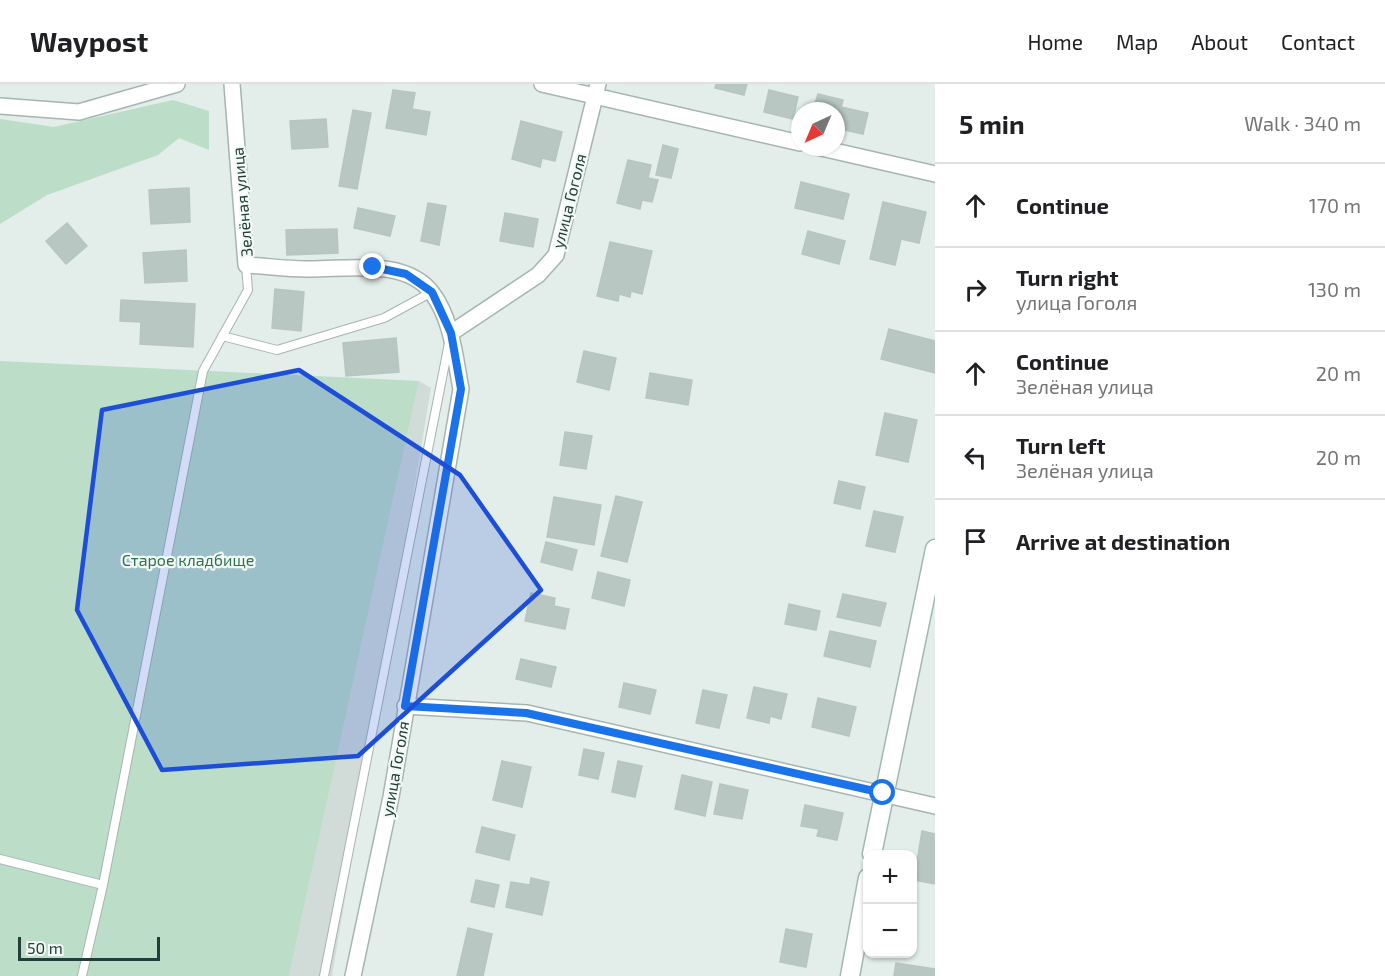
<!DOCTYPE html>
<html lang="en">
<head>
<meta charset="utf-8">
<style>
	:root { --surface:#fff; --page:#f6f6f6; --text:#202124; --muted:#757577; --line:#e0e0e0 }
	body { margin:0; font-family:"Exo 2",sans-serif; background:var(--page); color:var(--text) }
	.controls { position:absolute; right:18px; bottom:18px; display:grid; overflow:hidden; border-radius:12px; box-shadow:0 2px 4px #0004 }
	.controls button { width:54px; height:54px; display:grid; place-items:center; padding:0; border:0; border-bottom:2px solid var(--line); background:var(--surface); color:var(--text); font:30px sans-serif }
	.compass { position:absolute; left:791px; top:18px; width:54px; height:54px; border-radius:50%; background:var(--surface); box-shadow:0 2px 4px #0004; rotate:224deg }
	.scale { position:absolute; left:18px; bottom:15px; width:142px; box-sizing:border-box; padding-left:6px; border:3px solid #233e38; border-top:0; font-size:16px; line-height:21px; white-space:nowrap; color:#233e38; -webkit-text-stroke:4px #f3f9f6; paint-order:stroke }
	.stop { position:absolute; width:18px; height:18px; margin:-14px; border:4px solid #1a73e8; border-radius:50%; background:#fff }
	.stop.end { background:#1a73e8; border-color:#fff; box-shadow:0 2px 6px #0008 }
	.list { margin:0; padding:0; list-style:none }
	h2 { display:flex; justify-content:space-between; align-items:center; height:78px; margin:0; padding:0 24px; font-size:26px }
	h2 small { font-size:20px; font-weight:400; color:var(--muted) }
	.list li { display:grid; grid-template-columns:39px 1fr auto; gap:18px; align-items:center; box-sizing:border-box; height:84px; padding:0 24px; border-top:2px solid var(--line) }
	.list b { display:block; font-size:22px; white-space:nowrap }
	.list p { margin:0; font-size:20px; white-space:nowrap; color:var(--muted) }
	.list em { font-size:20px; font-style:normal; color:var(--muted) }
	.icon { flex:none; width:33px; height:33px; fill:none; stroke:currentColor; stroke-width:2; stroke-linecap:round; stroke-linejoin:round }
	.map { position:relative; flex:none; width:935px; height:892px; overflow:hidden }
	header { display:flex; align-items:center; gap:36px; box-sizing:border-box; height:84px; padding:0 30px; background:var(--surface); border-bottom:2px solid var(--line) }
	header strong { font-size:28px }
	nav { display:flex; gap:33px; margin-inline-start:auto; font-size:21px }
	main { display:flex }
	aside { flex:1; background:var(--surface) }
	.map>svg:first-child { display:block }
	.built { fill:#d1dcd8 }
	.green { fill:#bcddc7 }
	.building { fill:#b8c7c2; stroke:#b5c6c0; stroke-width:1.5 }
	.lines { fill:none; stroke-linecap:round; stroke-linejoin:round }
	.lane-casing { stroke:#a6b5b0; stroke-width:10 }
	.street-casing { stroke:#a6b5b0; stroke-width:18 }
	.secondary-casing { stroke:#a1b8b2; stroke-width:21 }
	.lane { stroke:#fff; stroke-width:8 }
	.street { stroke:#fff; stroke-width:15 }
	.secondary { stroke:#fff; stroke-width:18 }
	.route { stroke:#1a73e8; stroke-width:8 }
	.marked { fill:#1d4ed8; fill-opacity:0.2; stroke:#1d4ed8; stroke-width:4.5; stroke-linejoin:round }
	.labels { text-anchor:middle; stroke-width:4.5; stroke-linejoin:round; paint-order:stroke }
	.street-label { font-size:16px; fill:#233e38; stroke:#f3f9f6 }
	.park-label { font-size:16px; fill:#2d744e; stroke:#f3f9f6 }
</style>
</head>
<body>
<header>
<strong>Waypost</strong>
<nav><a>Home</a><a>Map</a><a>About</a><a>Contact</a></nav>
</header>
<main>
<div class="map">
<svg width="935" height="892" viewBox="0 0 935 892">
	<rect width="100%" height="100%" fill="#e3ede9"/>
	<!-- built -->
	<path class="built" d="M419 297 431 304 332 892H289Z"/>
	<!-- green -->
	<path class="green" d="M173 16 209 27V66L179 54 158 71 47 111 0 140V35L54 43Z
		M0 277 419 297 289 892H0Z"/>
	<!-- building -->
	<path class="building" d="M716 0H747L744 11 715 4Z
		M393 6 415 9 412 25 430 28 426 51 386 44Z
		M769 6 798 13 793 35 764 28Z
		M818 10 843 16 836 44V27H813Z
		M841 23 868 29 863 50 836 44Z
		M353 26 371 29 357 105 339 102Z
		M326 35 328 63 292 65 290 37Z
		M521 37 562 48 555 77 542 74 540 83 512 75Z
		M663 61 678 65 671 94 656 91Z
		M628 76 651 81 648 94 658 96 652 118 642 116 640 125 617 119Z
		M801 98 849 110 843 135 795 124Z
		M189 104 190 138 151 140 149 106Z
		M883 118 926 128 919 159 901 155 895 181 870 175Z
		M428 119 446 122 439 161 421 157Z
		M358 124 395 132 390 152 354 144Z
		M505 129 538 135 533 163 500 157Z
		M67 139 87 162 66 180 46 157Z
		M337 145 338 169 287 171 286 146Z
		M808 147 845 157 839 180 802 170Z
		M610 158 652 167 642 210 631 207 630 213 619 210 618 217 597 212Z
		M186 166 187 197 145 199 143 169Z
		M275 205 304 208 301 247 272 244Z
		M121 216 195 220 193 263 140 260 141 238 120 237Z
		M889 245 935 257V289L881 275Z
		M396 254 399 288 346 292 343 259Z
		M584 267 616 274 609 306 577 298Z
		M650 289 692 296 688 321 646 314Z
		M885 329 917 336 908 378 876 371Z
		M565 348 592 352 586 385 560 381Z
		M839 397 865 403 860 425 834 419Z
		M616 412 642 418 627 478 601 472Z
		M554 413 601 421 594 461 547 453Z
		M874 427 903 433 895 468 866 462Z
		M546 458 577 466 572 486 541 478Z
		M598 488 630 496 624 522 592 514Z
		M531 509 555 514 554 522 569 525 565 545 525 537Z
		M843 510 886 519 880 542 837 533Z
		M789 520 820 527 816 546 785 540Z
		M830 547 876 557 870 583 824 572Z
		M521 575 556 583 551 603 516 595Z
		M624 599 656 606 650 630 619 623Z
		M754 603 787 610 781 635 770 632 769 639 747 634Z
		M703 606 727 611 719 644 696 639Z
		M818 614 856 623 849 652 812 643Z
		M584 665 604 669 598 695 579 691Z
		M502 677 531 683 522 723 493 716Z
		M618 677 642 682 635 713 612 708Z
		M682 691 712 698 705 732 675 725Z
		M720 700 748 706 742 735 714 730Z
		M805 721 843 729 837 756 817 752 819 745 801 742Z
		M482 743 515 751 509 776 476 768Z
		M922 747 935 750V800L914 796Z
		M531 794 549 798 542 831 506 823 511 798 530 801Z
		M476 796 499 801 494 823 471 818Z
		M468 844 492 850 483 892H457Z
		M786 845 812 850 806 883 780 878Z
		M896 879 935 885V892H894Z"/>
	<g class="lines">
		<!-- lane casing -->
		<g class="lane-casing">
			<path id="lane" d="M222 252 277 266 384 234 432 208
				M0 775 103 801
				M82 892 103 801 203 287 248 206 246 181
				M324 892 449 259"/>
		</g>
		<!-- street casing -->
		<g class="street-casing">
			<path id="street" d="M232 0 246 181C266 182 286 185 306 185 344 186 405 173 432 209 452 235 455 274 461 305L391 713 353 892
				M542 0 800 59
				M0 22 79 28 177 0
				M817 63 935 90
				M451 249 538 191 556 171 598 0
				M405 622 527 629 935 722"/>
		</g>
		<!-- secondary casing -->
		<g class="secondary-casing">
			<path id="secondary" d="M872 770 935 465
				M850 892 868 794"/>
		</g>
		<!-- lane -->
		<use href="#lane" class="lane"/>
		<!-- street -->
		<use href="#street" class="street"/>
		<!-- secondary -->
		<use href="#secondary" class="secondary"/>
	</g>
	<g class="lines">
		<!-- route -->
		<path class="route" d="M373 183 406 190 432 208 451 249 461 305 405 622 526 629 883 709"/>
	</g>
	<!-- marked area -->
	<path class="marked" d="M299 286 460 391 541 506 358 672 162 686 77 526 102 326Z"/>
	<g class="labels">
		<!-- street labels -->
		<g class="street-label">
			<text transform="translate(569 117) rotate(-76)" y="6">улица Гоголя</text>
			<text transform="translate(242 118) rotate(-95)" y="6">Зелёная улица</text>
			<text transform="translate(395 685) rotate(-80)" y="6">улица Гоголя</text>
		</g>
		<!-- park labels -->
		<g class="park-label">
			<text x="188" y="482">Старое кладбище</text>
		</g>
	</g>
</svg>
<div class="controls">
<button>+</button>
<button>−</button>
</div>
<svg class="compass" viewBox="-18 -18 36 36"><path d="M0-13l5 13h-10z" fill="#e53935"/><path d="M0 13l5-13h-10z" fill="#757577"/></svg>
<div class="scale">50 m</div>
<div class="stop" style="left:883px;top:709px"></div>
<div class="stop end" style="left:373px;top:183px"></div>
</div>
<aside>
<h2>5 min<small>Walk · 340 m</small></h2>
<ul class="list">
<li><svg class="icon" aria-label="ahead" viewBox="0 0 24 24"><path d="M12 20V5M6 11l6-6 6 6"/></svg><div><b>Continue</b></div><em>170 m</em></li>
<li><svg class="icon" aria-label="right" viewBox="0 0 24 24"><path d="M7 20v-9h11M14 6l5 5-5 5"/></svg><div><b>Turn right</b><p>улица Гоголя</p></div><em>130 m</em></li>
<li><svg class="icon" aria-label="ahead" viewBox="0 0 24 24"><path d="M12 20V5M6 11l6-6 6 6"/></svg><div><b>Continue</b><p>Зелёная улица</p></div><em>20 m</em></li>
<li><svg class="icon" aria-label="left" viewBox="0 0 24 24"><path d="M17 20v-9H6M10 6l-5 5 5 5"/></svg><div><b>Turn left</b><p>Зелёная улица</p></div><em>20 m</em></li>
<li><svg class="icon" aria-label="arrive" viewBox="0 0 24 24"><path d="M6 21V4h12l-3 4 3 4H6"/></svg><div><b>Arrive at destination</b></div></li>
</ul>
</aside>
</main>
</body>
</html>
